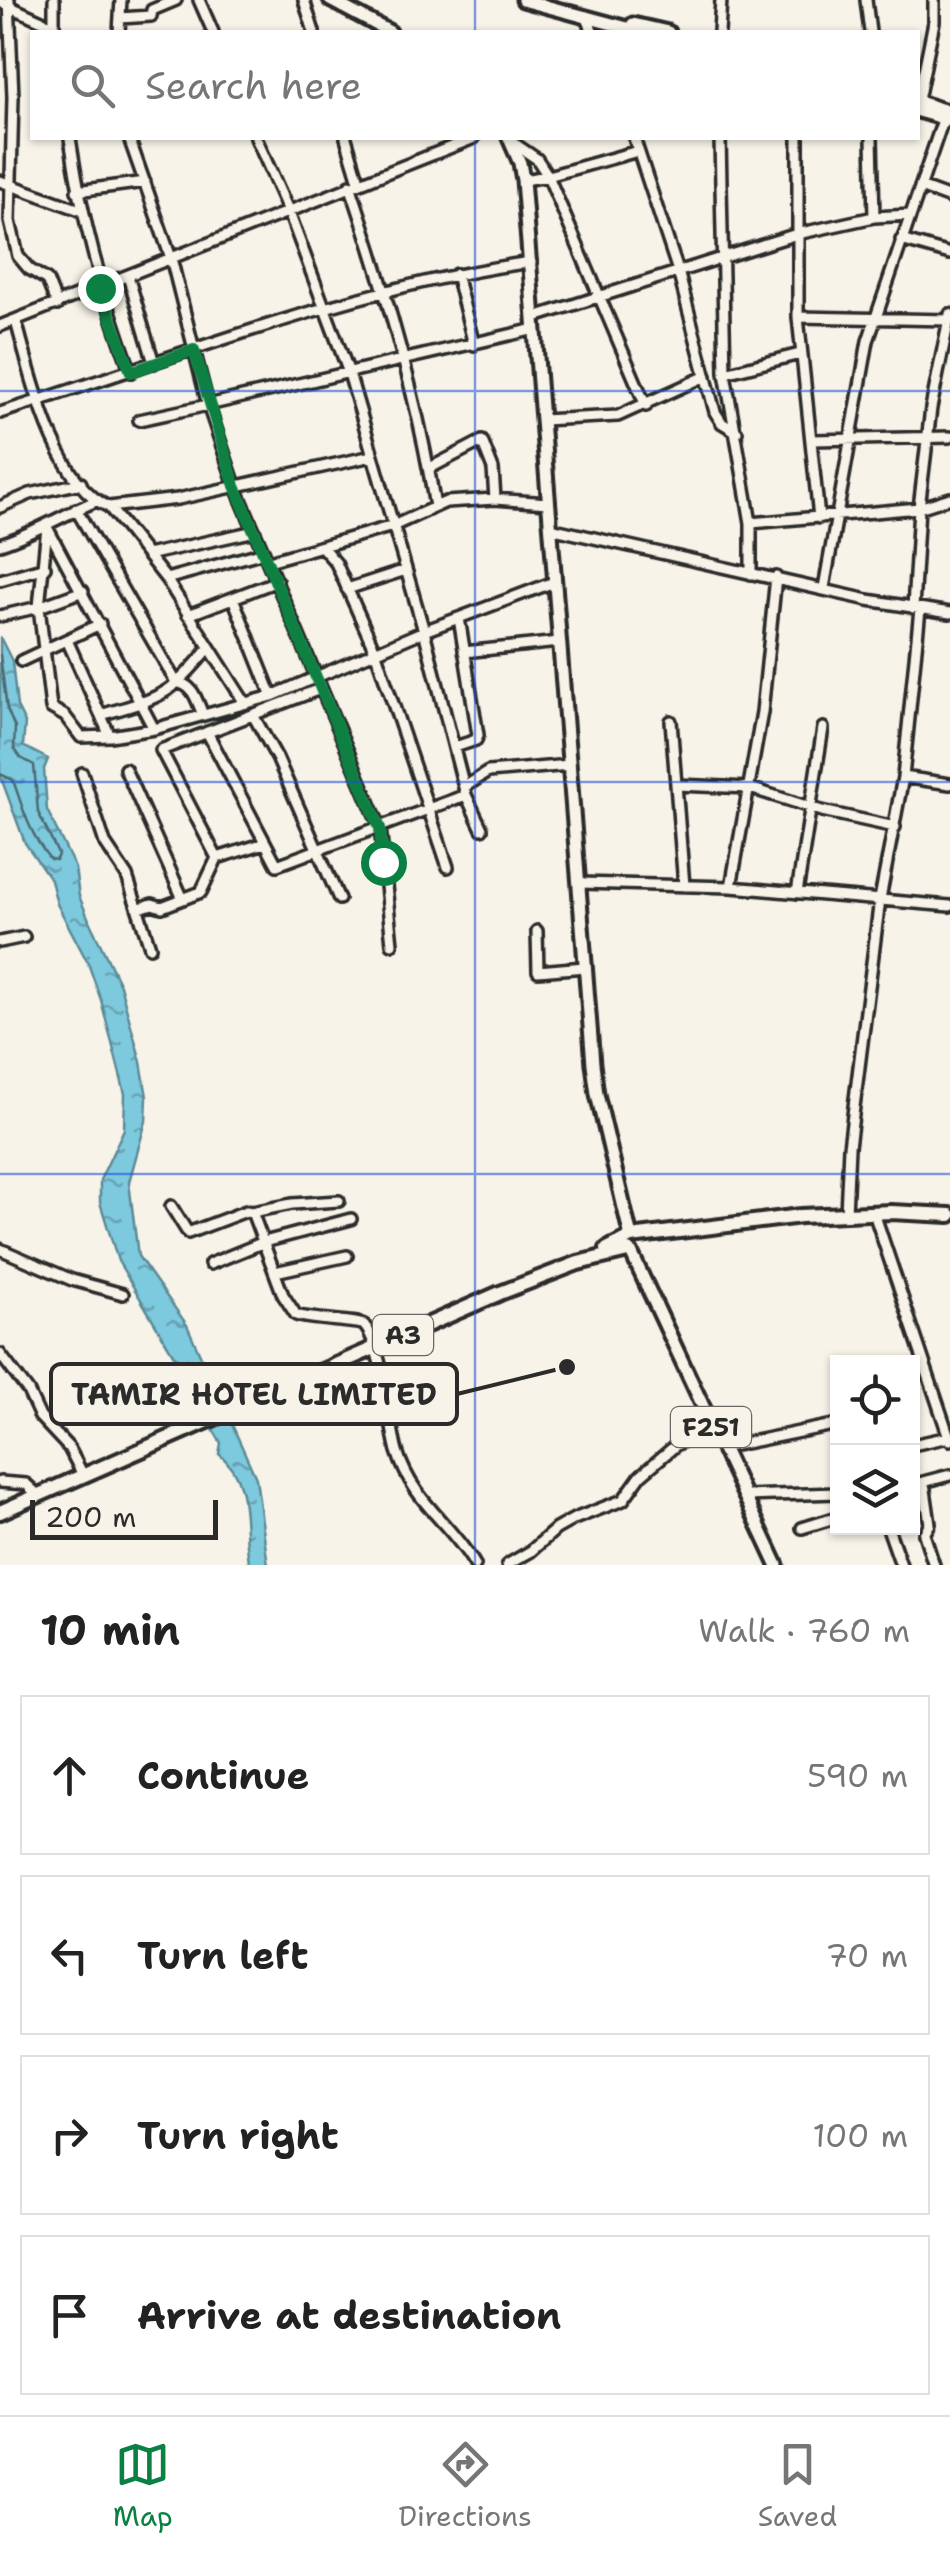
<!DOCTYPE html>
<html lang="en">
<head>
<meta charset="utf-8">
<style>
	:root { --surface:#fff; --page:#f6f6f6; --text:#222; --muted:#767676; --line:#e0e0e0; --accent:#0b8043 }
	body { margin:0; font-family:"Shantell Sans",sans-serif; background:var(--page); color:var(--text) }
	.controls { position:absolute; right:30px; bottom:30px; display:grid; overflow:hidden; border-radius:0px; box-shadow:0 2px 8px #0004 }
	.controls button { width:90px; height:90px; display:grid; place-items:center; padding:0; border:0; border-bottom:2px solid var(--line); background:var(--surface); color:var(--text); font:50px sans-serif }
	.scale { position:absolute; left:30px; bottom:25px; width:188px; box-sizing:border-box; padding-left:10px; border:5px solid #2b2b2b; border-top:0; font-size:28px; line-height:35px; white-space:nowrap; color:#2b2b2b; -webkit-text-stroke:8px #f7f3e8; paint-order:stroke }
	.stop { position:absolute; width:30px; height:30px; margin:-22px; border:8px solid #0b8043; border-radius:50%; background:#fff }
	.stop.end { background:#0b8043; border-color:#fff; box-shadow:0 2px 10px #0008 }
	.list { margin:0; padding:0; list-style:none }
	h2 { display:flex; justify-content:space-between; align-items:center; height:130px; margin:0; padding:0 40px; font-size:42px }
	h2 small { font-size:32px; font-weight:400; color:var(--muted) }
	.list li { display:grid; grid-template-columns:65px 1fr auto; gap:30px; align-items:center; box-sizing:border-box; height:160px; margin:0 20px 20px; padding:0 20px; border:2px solid var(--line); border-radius:0px }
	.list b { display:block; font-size:38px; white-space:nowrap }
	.list em { font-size:32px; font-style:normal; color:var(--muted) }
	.icon { flex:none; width:55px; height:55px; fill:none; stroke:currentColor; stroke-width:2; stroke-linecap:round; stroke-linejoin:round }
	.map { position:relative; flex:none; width:950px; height:1565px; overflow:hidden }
	.search { position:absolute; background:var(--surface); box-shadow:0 2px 8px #0004; left:30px; right:30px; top:30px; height:110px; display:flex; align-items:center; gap:25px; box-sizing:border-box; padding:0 35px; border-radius:0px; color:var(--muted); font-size:38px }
	.sheet { height:850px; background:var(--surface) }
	nav { display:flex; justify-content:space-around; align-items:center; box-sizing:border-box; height:140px; border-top:2px solid var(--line); background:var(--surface); font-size:28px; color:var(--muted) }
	nav a { display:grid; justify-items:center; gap:5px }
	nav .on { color:var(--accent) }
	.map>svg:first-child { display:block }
	.water { fill:url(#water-ripples); stroke:#5c8a96; stroke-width:2.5 }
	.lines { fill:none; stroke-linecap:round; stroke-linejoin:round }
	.shore { stroke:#4c6a72; stroke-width:2.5 }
	.minor-casing { stroke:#2b2b2b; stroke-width:16 }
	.major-casing { stroke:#2b2b2b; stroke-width:19 }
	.highway-casing { stroke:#2b2b2b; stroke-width:20 }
	.minor { stroke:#f7f3e8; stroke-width:9 }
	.major { stroke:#f7f3e8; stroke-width:11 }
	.highway { stroke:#f7f3e8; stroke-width:12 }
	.route { stroke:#0b8043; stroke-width:12 }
	.grid { fill:none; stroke:#1d4ed8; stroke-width:2.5; stroke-opacity:0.55 }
	.labels { text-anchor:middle; stroke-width:10; stroke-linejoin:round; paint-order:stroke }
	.shield { fill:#f7f3e8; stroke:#686764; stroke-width:2.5 }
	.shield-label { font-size:25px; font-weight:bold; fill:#2b2b2b }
	.leader { fill:none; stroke:#2b2b2b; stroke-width:4 }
	.callout-dot { fill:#2b2b2b; stroke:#f7f3e8; stroke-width:4 }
	.callout { fill:#f7f3e8; stroke:#2b2b2b; stroke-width:4 }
	.callout-label { font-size:30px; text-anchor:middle; font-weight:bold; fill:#2b2b2b }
</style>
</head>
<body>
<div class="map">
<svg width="950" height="1565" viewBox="0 0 950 1565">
	<defs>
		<pattern id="water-ripples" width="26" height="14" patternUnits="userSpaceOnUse" patternTransform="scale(2.5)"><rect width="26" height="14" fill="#7dc9dd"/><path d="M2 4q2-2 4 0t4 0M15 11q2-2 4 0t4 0" fill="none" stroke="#67a3b3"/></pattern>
	</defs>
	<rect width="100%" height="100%" fill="#f7f3e8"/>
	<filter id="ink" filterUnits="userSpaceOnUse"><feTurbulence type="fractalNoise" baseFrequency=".01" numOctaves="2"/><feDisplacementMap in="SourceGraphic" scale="20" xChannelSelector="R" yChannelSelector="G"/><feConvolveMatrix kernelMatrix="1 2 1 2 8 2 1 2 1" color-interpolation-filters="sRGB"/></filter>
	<g filter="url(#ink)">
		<!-- water -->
		<path class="water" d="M0 637 12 661 17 707 25 723 23 746 48 759 44 769 47 810 75 868 79 896 92 927 120 985 141 1062 147 1097 146 1121 129 1182 138 1256 187 1325 210 1377 224 1394V1402L202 1411 188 1410 191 1391 182 1369 118 1261 100 1202V1180L124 1129 125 1094 101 1000 88 963 57 904 51 880 25 843 0 775Z
			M229 1418 256 1478 268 1565H242L249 1561C242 1524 252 1481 219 1454L221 1443 211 1426Z"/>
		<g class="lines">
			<!-- shore -->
			<path class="shore" d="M0 655 7 709 15 728 14 748 21 758 34 765 38 812 58 854 56 860 50 859C30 835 23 809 13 780L0 774"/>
			<!-- minor casing -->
			<g class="minor-casing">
				<path id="minor" d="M9 0 13 97 10 221 18 256 29 269 47 280 57 305
					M199 0 213 32
					M304 0 314 32
					M866 0 870 32
					M0 2 53 26
					M586 16 593 32
					M120 18 151 16 152 10 176 0
					M54 32V0
					M119 32 121 0
					M719 32 721 0
					M918 100 934 22V0
					M70 138C82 221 102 293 131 372
					M129 138 171 258 208 405 535 329
					M256 138 288 210 349 373 424 631 466 795 482 829
					M346 138 359 181
					M634 138 678 271 715 412 722 423 737 432
					M720 138 725 373 751 523V574
					M798 138V317L819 518
					M872 138 874 217
					M512 142 537 159 548 176 646 406
					M523 180 548 176 638 151
					M0 181 80 210
					M350 185C384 285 419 403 435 507
					M920 187 950 198
					M77 191 145 182
					M901 240 950 254
					M456 274 474 345
					M128 276 154 363
					M535 317 797 234 874 217 910 215
					M798 317 950 320
					M16 321C31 375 54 483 109 507L166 579 245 703
					M0 326 474 138
					M725 373 800 354
					M0 413C175 358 348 288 531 262
					M139 420 208 405 235 485 380 827 392 944
					M542 420 618 416 706 376
					M813 440 950 437
					M430 468 482 441 493 469 495 499
					M0 507 30 494 81 483
					M109 507 178 499 372 456
					M76 509 176 682C194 685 196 699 203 715
					M751 523 919 508 950 498
					M47 527 39 607 51 708 65 716 81 737 110 736 154 729 272 696 424 631 554 582
					M550 528 868 600 950 613
					M48 529 154 729
					M0 544C35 533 62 515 96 501
					M322 547 336 563 376 653 448 867
					M147 555 255 531
					M269 561 393 526 446 502 495 499 548 503
					M166 579 264 552
					M0 580 45 567
					M824 588 868 341 944 117
					M347 589 406 570
					M233 598 272 696
					M913 608 919 508 931 408 950 314
					M188 615 277 581
					M0 616 39 607 83 591
					M67 640 110 736
					M464 652 559 642
					M21 661 100 624
					M101 715C162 696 167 699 209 648
					M253 715 277 758 339 899
					M671 721 684 886
					M207 732 277 865 466 795
					M455 747 476 740 478 735 459 618
					M125 769 183 899
					M82 773 105 843 127 876 150 947
					M903 777 950 784
					M677 785 750 788 822 811 895 827
					M466 786 488 772 570 765
					M217 858 161 750 320 689
					M580 883 731 887 950 906
					M731 887 762 712 776 577
					M797 893 823 728
					M140 908 152 904 162 907 201 892 217 858 265 843
					M537 931 538 971 585 967
					M0 942 24 937
					M171 1206 188 1233 246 1211 252 1212 283 1295 296 1315C310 1320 359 1321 364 1325 382 1343 389 1423 397 1451 413 1503 451 1523 475 1565
					M252 1212 292 1204 339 1201
					M846 1213 849 1147 880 899 903 777 920 609
					M874 1213 950 1440
					M0 1249 72 1280 123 1294
					M210 1264 264 1242 351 1219
					M275 1272 347 1256
					M0 1354 28 1391 40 1417 69 1448 83 1475
					M912 1445 949 1437
					M721 1448 838 1424
					M0 1482 26 1484 38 1495
					M924 1483 930 1524 924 1534 934 1565
					M912 1485 950 1475
					M745 1496 838 1493
					M802 1528 838 1517
					M888 1528 901 1565
					M507 1565 531 1551 556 1529 574 1519 623 1500 641 1475 676 1445 711 1426"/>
			</g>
			<!-- major casing -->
			<g class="major-casing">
				<path id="major" d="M330 0 390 32
					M523 0 642 32
					M633 24 668 32
					M918 102 950 112
					M918 111 950 120
					M509 138 520 163 523 180 593 1064 597 1094 631 1237
					M631 1252 777 1565"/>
			</g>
			<!-- highway casing -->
			<g class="highway-casing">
				<path id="highway" d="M607 1249 631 1237 801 1216 891 1212 950 1215
					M0 1512 500 1293 578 1263 628 1251"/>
			</g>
			<!-- minor -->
			<use href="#minor" class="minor"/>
			<!-- major -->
			<use href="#major" class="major"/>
			<!-- highway -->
			<use href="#highway" class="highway"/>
		</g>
	</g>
	<g class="lines" filter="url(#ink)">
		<!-- route -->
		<path class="route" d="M100 288 131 372 194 350 235 486 380 828 383 862"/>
	</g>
	<!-- grid -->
	<path class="grid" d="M475 0V32M475 138V1565M0 391H950M0 782H950M0 1174H950"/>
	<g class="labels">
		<!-- shield labels -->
		<g class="shield">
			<rect x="373" y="1315" width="60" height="40" rx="8"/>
			<rect x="671" y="1407" width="80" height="40" rx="8"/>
		</g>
		<g class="shield-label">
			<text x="403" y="1344">A3</text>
			<text x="711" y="1436">F251</text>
		</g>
	</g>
	<!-- callouts -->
	<path class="leader" d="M567 1367L457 1394"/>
	<circle class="callout-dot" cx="567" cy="1367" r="10"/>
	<rect class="callout" x="51" y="1364" width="406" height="60" rx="10"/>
	<g class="callout-label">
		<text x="254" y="1405">TAMIR HOTEL LIMITED</text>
	</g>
</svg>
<div class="controls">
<button><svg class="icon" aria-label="locate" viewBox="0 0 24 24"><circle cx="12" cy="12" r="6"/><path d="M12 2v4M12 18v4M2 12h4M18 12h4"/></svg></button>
<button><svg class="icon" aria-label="layers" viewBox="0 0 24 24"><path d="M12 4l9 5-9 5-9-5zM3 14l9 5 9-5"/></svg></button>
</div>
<div class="scale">200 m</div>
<div class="stop" style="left:383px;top:862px"></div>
<div class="stop end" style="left:100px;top:288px"></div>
<div class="search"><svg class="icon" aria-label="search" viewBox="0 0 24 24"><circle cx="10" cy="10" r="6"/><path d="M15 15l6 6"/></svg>Search here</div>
</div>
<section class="sheet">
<h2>10 min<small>Walk · 760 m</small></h2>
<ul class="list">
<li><svg class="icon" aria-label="ahead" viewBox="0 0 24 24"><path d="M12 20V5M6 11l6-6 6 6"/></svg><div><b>Continue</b></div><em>590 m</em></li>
<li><svg class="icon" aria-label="left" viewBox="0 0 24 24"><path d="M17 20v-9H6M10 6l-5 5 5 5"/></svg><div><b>Turn left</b></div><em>70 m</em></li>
<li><svg class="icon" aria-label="right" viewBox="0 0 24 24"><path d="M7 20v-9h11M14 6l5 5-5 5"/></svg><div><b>Turn right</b></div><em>100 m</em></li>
<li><svg class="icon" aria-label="arrive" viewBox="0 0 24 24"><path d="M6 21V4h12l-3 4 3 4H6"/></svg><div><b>Arrive at destination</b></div></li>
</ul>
</section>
<nav>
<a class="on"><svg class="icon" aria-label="map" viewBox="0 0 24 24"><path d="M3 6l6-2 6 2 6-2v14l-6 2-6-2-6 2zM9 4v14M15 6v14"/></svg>Map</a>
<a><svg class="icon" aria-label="directions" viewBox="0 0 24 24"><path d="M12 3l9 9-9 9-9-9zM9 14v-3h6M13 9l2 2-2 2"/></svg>Directions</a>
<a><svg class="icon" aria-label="saved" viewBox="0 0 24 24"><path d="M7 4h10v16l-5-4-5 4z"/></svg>Saved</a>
</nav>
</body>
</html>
